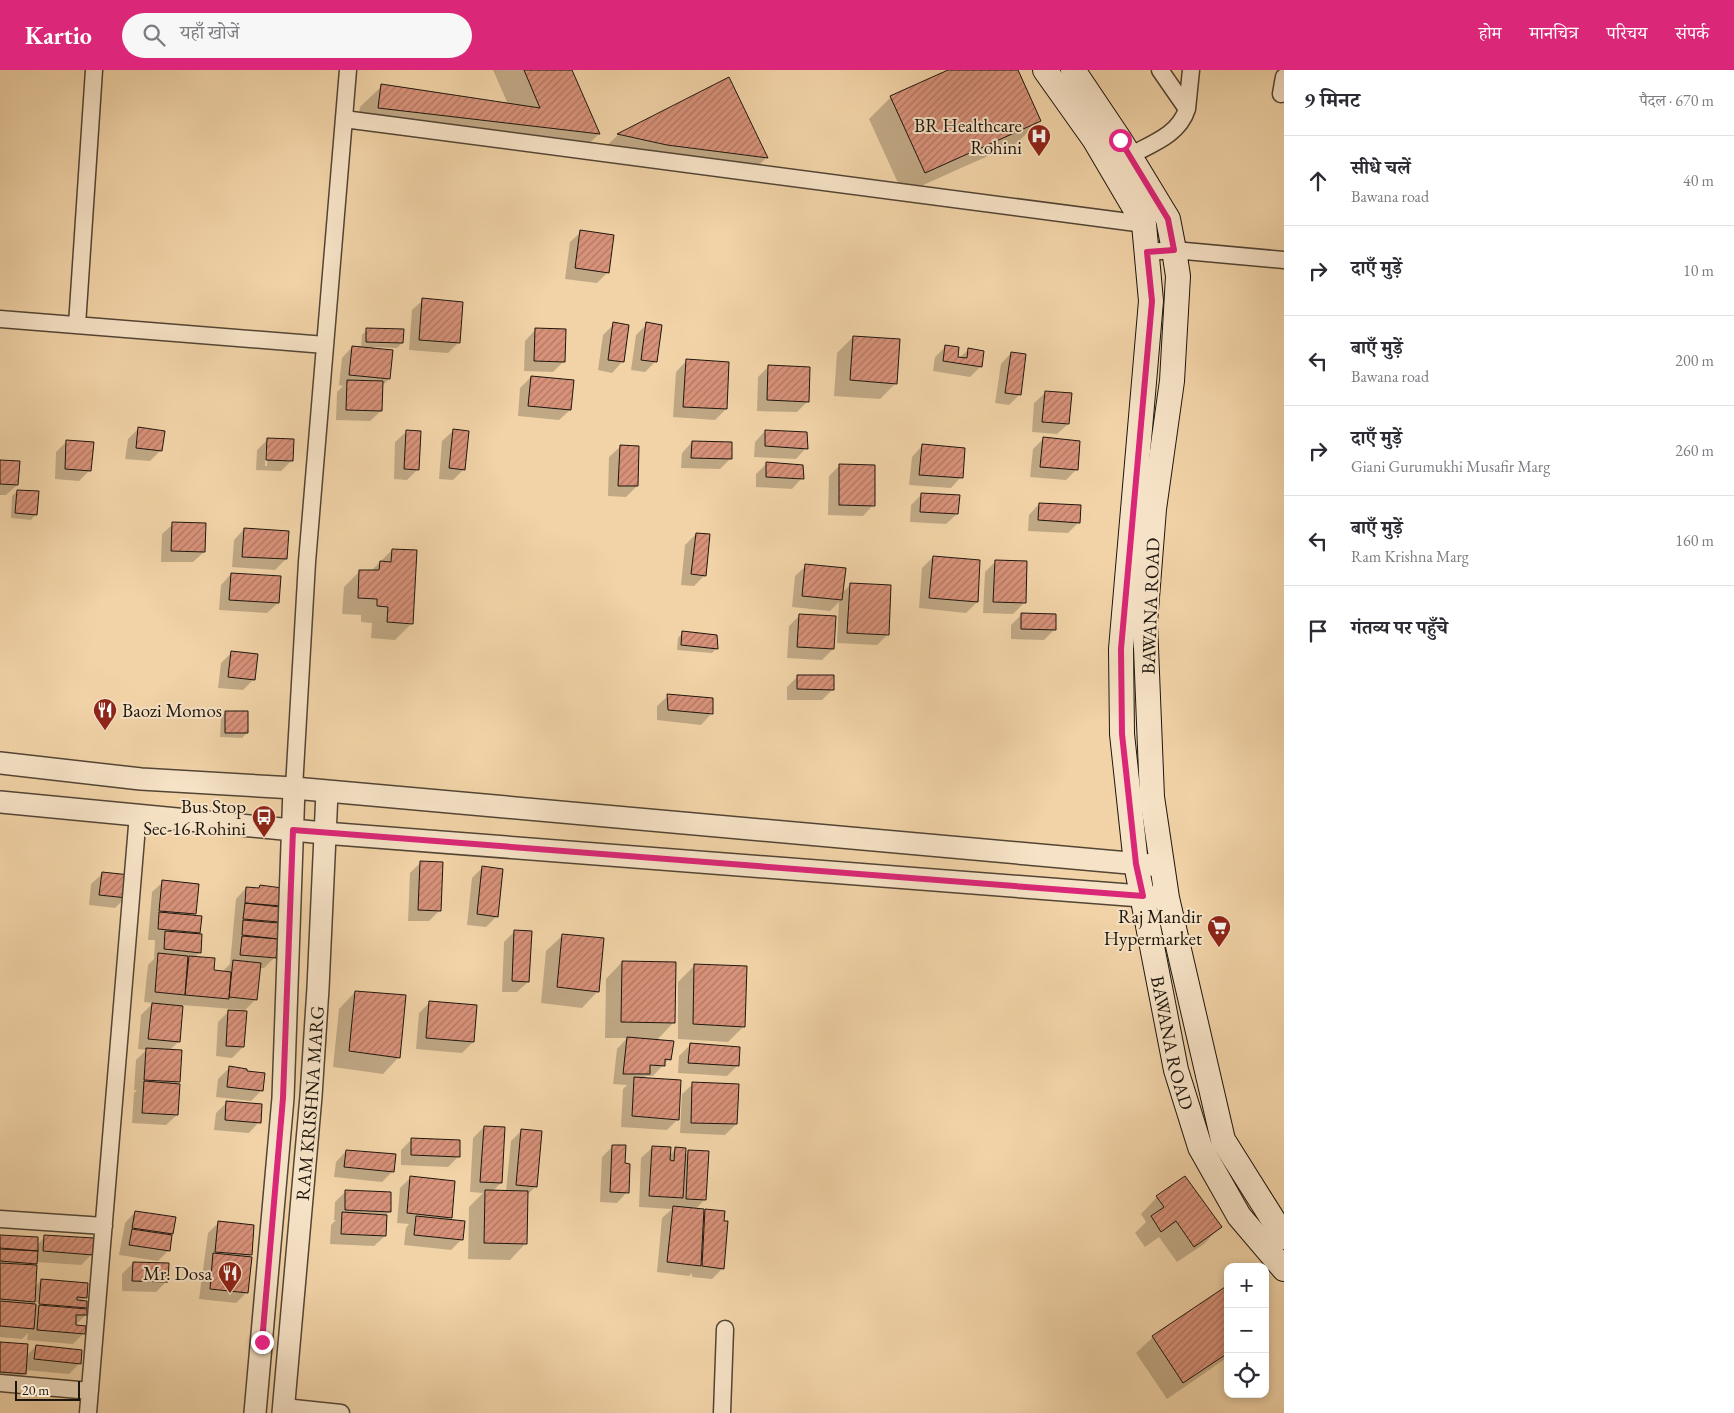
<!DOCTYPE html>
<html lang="hi">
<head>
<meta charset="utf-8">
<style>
	:root { --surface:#fff; --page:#f7f7f7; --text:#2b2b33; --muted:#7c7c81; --line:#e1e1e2; --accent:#db2777 }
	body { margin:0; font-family:"EB Garamond","Noto Serif Devanagari",serif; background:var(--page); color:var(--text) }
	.controls { position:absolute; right:15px; bottom:15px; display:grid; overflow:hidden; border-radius:10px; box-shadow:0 2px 8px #0003 }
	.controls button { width:45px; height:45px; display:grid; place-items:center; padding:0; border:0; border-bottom:1px solid var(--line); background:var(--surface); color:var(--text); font:25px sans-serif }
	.scale { position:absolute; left:15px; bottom:12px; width:65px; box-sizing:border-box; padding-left:5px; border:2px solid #1d160d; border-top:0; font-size:14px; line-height:18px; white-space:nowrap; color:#1d160d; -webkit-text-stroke:4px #f6e2c6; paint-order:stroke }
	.stop { position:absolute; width:15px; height:15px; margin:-11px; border:4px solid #db2777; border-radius:50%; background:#fff }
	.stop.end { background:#db2777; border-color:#fff; box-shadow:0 1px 5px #0008 }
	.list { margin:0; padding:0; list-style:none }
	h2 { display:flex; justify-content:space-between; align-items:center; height:65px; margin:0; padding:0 20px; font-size:21px }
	h2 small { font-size:16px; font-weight:400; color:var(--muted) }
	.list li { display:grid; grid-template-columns:32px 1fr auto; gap:15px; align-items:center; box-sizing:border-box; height:90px; padding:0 20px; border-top:1px solid var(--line) }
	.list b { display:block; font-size:19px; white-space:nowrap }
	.list p { margin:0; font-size:16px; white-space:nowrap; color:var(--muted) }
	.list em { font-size:16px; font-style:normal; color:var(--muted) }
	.icon { flex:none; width:28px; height:28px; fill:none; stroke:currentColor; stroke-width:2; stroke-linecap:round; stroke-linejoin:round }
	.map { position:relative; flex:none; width:1284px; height:1343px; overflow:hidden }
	header { display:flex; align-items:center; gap:30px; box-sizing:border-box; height:70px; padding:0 25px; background:var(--accent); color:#fff }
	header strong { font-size:24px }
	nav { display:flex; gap:28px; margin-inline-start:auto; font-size:18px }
	.search { width:350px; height:45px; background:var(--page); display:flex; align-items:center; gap:12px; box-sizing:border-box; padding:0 18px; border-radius:28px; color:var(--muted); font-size:19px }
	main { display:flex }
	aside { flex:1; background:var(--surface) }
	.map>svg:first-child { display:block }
	.shadow { fill:#0003; fill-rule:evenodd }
	.building { fill:url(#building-hatch); stroke:#1d160d }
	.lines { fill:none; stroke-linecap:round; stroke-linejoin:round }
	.minor-casing { stroke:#524534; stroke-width:19 }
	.tertiary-casing { stroke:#524534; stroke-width:24 }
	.secondary-casing { stroke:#1d160d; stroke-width:26 }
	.minor { stroke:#f6e2c6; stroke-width:16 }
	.tertiary { stroke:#f6e2c6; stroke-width:21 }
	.secondary { stroke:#f6e2c6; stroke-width:24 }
	.route { stroke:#db2777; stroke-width:6 }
	.labels { text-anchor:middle; stroke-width:4; stroke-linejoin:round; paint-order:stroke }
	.poi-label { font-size:19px; fill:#1d160d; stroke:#f6e2c6; text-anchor:end }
	.street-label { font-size:19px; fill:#1d160d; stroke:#f6e2c6 }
</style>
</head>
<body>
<header>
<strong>Kartio</strong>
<div class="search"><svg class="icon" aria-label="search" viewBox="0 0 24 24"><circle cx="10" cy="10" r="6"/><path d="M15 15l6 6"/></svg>यहाँ खोजें</div>
<nav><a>होम</a><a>मानचित्र</a><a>परिचय</a><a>संपर्क</a></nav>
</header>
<main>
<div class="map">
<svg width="1284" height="1343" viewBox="0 0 1284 1343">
	<defs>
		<pattern id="building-hatch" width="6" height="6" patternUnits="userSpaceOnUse" patternTransform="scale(1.25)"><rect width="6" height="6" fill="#d8927a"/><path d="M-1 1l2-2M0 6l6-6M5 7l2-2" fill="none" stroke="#af7662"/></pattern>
	</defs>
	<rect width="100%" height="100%" fill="#f1d3a7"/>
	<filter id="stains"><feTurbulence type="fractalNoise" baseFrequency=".004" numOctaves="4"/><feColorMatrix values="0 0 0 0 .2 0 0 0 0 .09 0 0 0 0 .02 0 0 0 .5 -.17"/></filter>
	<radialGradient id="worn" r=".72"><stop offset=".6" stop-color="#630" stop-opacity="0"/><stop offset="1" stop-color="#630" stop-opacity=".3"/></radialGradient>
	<!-- shadow -->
	<path class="shadow" d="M493 0H571L599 64 577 85 357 60 360 37 382 16 508 34Z
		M951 0H1016L1039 51 1017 73 903 124 869 49 891 27Z
		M729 9 766 88 750 104 602 80 618 65Z
		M581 162 608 202 597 213 565 209 570 172Z
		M423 230 459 272 448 283 409 280 412 240Z
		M614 254 622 292 612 303 598 300 603 265Z
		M647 254 656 291 645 302 631 300 636 265Z
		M367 260 402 273 397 278 373 277 389 309 382 316 381 341 370 351 336 350 337 322 343 316 339 315 342 288 352 277 361 278 362 265Z
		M535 260 564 291 553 302 524 301 525 271Z
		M853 267 896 313 880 329 834 326 837 283Z
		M946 276 956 288H959L968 280 981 296 970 307 933 301 935 287Z
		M1011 283 1020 324 1009 335 995 333 1001 294Z
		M686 291 726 339 715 350 673 347 676 302Z
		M769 296 808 331 797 342 757 341 758 307Z
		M531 307 570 340 559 350 518 346 520 318Z
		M1045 323 1068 354 1057 364 1032 362 1034 333Z
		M139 358 161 380 150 391 125 389 128 369Z
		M453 361 464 399 453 410 439 409 442 371Z
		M765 361 806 378 796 389 754 387 755 372Z
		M406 362 418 399 407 410 394 409 395 372Z
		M1044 368 1077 399 1066 410 1030 407 1033 379Z
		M268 369 292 390 281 401 256 400 257 380ZM266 378H268L267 396H265Z
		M67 371 90 400 79 411 55 409 56 382Z
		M692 372 731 388 720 399 681 398 682 383Z
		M922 376 961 407 951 418 909 415 912 387Z
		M620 377 637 416 626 427 608 426 609 387Z
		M0 391 17 415 6 425H0Z
		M767 393 802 408 792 419 756 417V404Z
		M840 395 873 435 863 446 828 445 829 406Z
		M17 421 36 444 31 450 11 448 12 426Z
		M922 424 957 444 946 454 910 452 911 435Z
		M1039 434 1079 452 1068 463 1028 461 1029 445Z
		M173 454 204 482 193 492H161L162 464Z
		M244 459 286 489 275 500 232 497 234 470Z
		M696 464 705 505 694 516 681 515 685 475Z
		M392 480 412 553 395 570 371 568 372 553 361 552V545L342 544 344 517 360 501H371Z
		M933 487 977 532 966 543 919 538 922 498Z
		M996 491 1024 533 1013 544 983 543 985 502Z
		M806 496 842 523 850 515 888 564 877 575 837 573 839 532 830 541 792 537 795 506Z
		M231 504 278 533 267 543 219 540 221 515Z
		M1022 544 1055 559 1044 570 1011 569V555Z
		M799 546 833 579 822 590 787 588 789 556Z
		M683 562 717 578 712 583 677 580 678 568Z
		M232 582 254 609 243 620 218 618 221 593Z
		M798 606 833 619 822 630H787V617Z
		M668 626 711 644 701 655 657 650V636Z
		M226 642 247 663 242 668 220 667 221 647Z
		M421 792 440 840 429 851H408L410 803Z
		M482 798 497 846 486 857 467 855 472 808Z
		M102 804 126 827 115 838 89 835 91 814Z
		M163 812 197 815 195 846 200 847 198 865 200 882 194 888 213 902H222L230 894 236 829 246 818 281 819 275 887 264 898H259L256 929 245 940 182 935 179 971 169 981 178 1012 176 1015 177 1045 166 1055 132 1053 134 1023 137 1020H134L136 990 146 980 138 979 141 945 153 933 144 932 148 895 154 889 155 870H148L152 822Z
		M515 861 528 912 517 922H502L504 872Z
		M563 865 598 921 582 938 541 933 546 881Z
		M622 892 674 952 656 971 669 989 653 1006H646L643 1009 678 1049 667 1060 621 1057 623 1019 627 1015 613 1014 617 979 627 968H605L606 909Z
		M694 896 744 956 728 972 678 969V912Z
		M355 922 399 987 383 1004 333 997 339 939Z
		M430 932 473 972 462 983 416 979 419 943Z
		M229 941 243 977 232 988 216 986 218 952Z
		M690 975 738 995 727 1006 678 1003 679 986Z
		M229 998 261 1021 251 1031 216 1027 218 1009Z
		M693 1014 736 1054 725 1065 680 1063 682 1024Z
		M227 1032 259 1052 249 1063 214 1060 216 1043Z
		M484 1057 501 1113 493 1121H506L511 1071 522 1060 535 1117 527 1125 526 1173 510 1190 468 1189 469 1137 483 1123 470 1122 473 1068Z
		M412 1069 458 1087 448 1097 401 1095V1080Z
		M613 1076 624 1095 627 1122 617 1133 600 1132 602 1087Z
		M652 1078 669 1086 675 1079 685 1085 689 1081 705 1129 695 1140 702 1144 706 1141 723 1198 712 1209 692 1207V1203L689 1206 657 1202 662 1148 672 1139 639 1137 641 1088Z
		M346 1081 393 1101 382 1112 334 1107 336 1092Z
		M411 1107 451 1147 448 1150 462 1169 451 1180 404 1175 406 1158 409 1154 397 1153 400 1118Z
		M346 1121 390 1141 386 1145 385 1166 374 1176 330 1174 331 1155 336 1150H334L335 1132Z
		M1157 1127 1220 1157 1204 1174 1177 1192 1159 1167 1145 1177 1135 1163 1146 1152 1141 1144Z
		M135 1142 174 1148 169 1180 158 1191 119 1185 125 1153Z
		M219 1152 250 1185 248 1188 247 1222 236 1233 199 1229 208 1163Z
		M0 1166 37 1175 45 1167 92 1184 81 1195 36 1192 33 1196 34 1218 41 1210 86 1227 81 1232 85 1237 83 1240 86 1245 74 1256 84 1263 73 1274 27 1270 28 1263 22 1269 0 1267ZM33 1232 71 1235 68 1237 33 1235Z
		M133 1193 167 1211 156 1222 122 1221V1204Z
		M1228 1216V1287L1167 1329 1136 1283 1153 1267Z
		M0 1274 26 1286 36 1276 79 1294 69 1304 25 1300V1303L14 1314 0 1313Z"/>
	<!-- building -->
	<path class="building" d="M524 0H572L600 64 378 38 381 14 540 38Z
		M948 0H1018L1041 51 925 103 890 26Z
		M729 7 768 88 667 75 617 64Z
		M580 160 614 165 609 203 575 198Z
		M422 228 463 232 460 273 419 270Z
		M613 252 629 255 624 292 608 290Z
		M646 252 662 255 657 292 641 290Z
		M366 258 404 259 403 273 366 272Z
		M535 258 566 259 565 292 534 291Z
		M853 266 900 269 897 314 850 310Z
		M945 275 959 277 958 287 967 288 968 278 984 281 982 297 943 291Z
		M352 276 393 280 390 309 349 305Z
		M1011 282 1026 284 1021 325 1005 323Z
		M686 289 729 292 727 339 683 337Z
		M768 295 810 297 809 332 767 330Z
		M531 306 574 310 571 340 528 336Z
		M347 310 383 311 382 341 346 340Z
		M1045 321 1072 323 1069 354 1042 352Z
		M138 357 165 361 162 381 136 378Z
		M453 359 469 361 465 400 449 398Z
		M406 360 421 361 419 400 404 399Z
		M765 360 807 362 808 379 765 376Z
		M1043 367 1080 371 1078 400 1040 397Z
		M267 368 294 369 293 391 266 390Z
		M66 370 94 372 91 401 65 399Z
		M692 371 732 372V389L691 388Z
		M922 374 965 378 963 408 919 405Z
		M620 375 639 376 638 416H618Z
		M0 390 20 391 18 415 0 414Z
		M766 392 803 395 804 409 766 407Z
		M839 394 875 395V436L839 435Z
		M17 420 39 421 37 445 15 443Z
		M921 423 960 425 958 444 920 442Z
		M1039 433 1081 435 1080 453 1038 450Z
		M172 452 206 453 205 482 171 481Z
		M244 458 289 461 287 489 242 487Z
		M696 463 710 464 706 506 691 504Z
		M392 479 417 480 413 554 387 552 388 537 377 536V529L358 528 359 500H379L380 491 391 492Z
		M933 486 980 490 978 532 929 528Z
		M995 490 1027 491 1026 533 993 532Z
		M805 494 846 498 842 530 802 526Z
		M231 503 281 506 279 533 229 530Z
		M850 513 891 515 889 565 847 563Z
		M1021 543 1056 544V560L1021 559Z
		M799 544 836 546 834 579 797 577Z
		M682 561 717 565 718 579 681 575Z
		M231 581 258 584 255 610 228 607Z
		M797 605H834V620L797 619Z
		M667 624 713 628V644L668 640Z
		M225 641H248V663H225Z
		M420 791 443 792 441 841 418 840Z
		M482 796 503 799 498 847 477 844Z
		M102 802 130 805 127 828 99 825Z
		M162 810 199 814 196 844 159 841Z
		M260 815 282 818 281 836 245 833 246 817 259 818Z
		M245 833 280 837 279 852 243 849Z
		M159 842 202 846 200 863 158 859Z
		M243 850 279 853 278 869 242 865Z
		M514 860 532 861 529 912 512 911Z
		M165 861 202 864 201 883 164 879Z
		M562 864 604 868 599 922 557 917Z
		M242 866 278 869 276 888 240 885Z
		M158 883 188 886 185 925 155 922Z
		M189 886 215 888 214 900 231 902 229 929 185 925Z
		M233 890 261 893 257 930 229 927Z
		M622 891 676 892 675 953 621 952Z
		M694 894 747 896 745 957 693 954Z
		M355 921 406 925 400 988 349 981Z
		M429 931 477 935 474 972 426 968Z
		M152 933 183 936 180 972 148 969Z
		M228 940 247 941 244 977 226 976Z
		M627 967 674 971 671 990 665 989V996L650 995V1004H623Z
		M690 973 740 977 739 996 688 993Z
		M146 978 182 980 180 1012 144 1010Z
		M229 996 247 999V1001L265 1003 263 1021 227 1017Z
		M634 1007 681 1010 679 1050 632 1046Z
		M144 1011 180 1014 178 1045 142 1043Z
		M692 1012 739 1014 737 1054 691 1053Z
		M226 1031 262 1034 261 1053 225 1050Z
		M484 1056 505 1057 502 1113 480 1112Z
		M521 1059 542 1061 537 1117 516 1115Z
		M411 1068 460 1070V1087L411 1085Z
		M612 1075H626L625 1093 630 1094 629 1123 610 1122Z
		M652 1076 671 1077 670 1090 674 1091 675 1077 686 1078 683 1128 649 1126Z
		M346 1080 396 1084 394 1102 344 1097Z
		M688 1080 709 1081 706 1130 686 1129Z
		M410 1106 455 1111 452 1148 407 1143Z
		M1185 1106 1222 1157 1194 1177 1176 1151 1161 1162 1151 1146 1164 1137 1156 1126Z
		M345 1120 391 1122V1142L345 1140Z
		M485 1120 528 1121 527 1174 484 1173Z
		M673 1136 704 1139 701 1196 667 1192Z
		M705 1139 725 1141 724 1151H728L724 1199 702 1196Z
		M135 1141 176 1147 173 1164 132 1158Z
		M342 1142 387 1145 386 1166 341 1164Z
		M416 1146 465 1151 463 1170 414 1165Z
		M218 1151 254 1155 252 1185 215 1182Z
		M132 1159 172 1165 170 1181 129 1175Z
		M0 1165 38 1167V1181L0 1178Z
		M44 1165 94 1168 93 1185 43 1181Z
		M0 1179 38 1181 37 1194 0 1191Z
		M213 1183 252 1187 248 1223 210 1219Z
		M133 1192 169 1193 168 1212 132 1211Z
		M0 1193 37 1195 35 1232 0 1229Z
		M41 1209 88 1213 87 1228 77 1227V1230L87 1231V1238L39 1234Z
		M1228 1215V1283L1183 1313 1152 1266Z
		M0 1231 36 1234 34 1259 0 1256Z
		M39 1235 87 1239V1245H76V1255L86 1256 85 1264 37 1260Z
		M0 1272 28 1274 26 1304 0 1302Z
		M36 1275 82 1280 81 1294 34 1289Z"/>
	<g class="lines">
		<!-- minor casing -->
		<g class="minor-casing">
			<path id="minor" d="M1281 24 1284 7
				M1187 39 1191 0
				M344 49 1144 154
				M1129 86C1151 74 1179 65 1187 39L1160 0
				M1147 182 1174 180 1284 190
				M0 249 325 275
				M77 255 94 0
				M294 718 307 492 348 0
				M0 1149 104 1156
				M0 1313 90 1321
				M284 1337 341 1343
				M88 1343 138 744
				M722 1343 725 1259"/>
		</g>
		<!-- tertiary casing -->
		<g class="tertiary-casing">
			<g id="tertiary">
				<path d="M0 693 141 709 294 718 1162 796"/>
				<path d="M0 732 324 763 1167 828"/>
				<path d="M255 1343 283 1028 294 718"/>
				<path id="s1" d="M283 1343 311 1026 318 918 327 722"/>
			</g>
		</g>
		<!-- secondary casing -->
		<g class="secondary-casing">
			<g id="secondary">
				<path id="s2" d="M1045 0 1094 69 1144 154 1151 231 1121 579 1122 664 1136 794 1176 1000 1200 1077 1239 1146 1284 1199"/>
				<path d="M1073 0 1120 70 1168 149 1174 180 1178 206 1172 311 1154 439 1145 553 1152 727 1167 828 1223 1070 1284 1167"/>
			</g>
		</g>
		<!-- minor -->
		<use href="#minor" class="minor"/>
		<!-- tertiary -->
		<use href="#tertiary" class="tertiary"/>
		<!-- secondary -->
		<use href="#secondary" class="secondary"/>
	</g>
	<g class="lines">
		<!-- route -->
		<path class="route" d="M262 1272 283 1028 293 760 1143 826 1136 794 1122 664 1121 579 1152 231 1147 182 1174 180 1168 149 1120 70"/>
	</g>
	<!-- icons -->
	<defs>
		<g id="hospital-pin" transform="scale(1.25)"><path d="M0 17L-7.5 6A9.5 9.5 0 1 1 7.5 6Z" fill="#8f2418" stroke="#f6e2c6"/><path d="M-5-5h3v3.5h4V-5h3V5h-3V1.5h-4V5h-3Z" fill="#fff"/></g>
		<g id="restaurant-pin" transform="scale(1.25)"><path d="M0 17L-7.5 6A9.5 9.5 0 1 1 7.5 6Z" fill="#8f2418" stroke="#f6e2c6"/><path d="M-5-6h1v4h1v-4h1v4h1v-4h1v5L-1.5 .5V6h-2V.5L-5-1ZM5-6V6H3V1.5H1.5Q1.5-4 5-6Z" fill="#fff"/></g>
		<g id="bus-pin" transform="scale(1.25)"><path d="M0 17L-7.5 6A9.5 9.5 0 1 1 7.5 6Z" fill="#8f2418" stroke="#f6e2c6"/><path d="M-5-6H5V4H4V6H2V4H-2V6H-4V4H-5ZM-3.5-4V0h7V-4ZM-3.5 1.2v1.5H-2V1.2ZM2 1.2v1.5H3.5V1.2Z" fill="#fff"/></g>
		<g id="supermarket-pin" transform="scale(1.25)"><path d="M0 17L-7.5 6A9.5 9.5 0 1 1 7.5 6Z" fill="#8f2418" stroke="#f6e2c6"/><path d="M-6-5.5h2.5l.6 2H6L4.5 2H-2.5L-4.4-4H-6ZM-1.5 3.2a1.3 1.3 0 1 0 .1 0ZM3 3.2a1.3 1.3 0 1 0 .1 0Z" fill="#fff"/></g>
	</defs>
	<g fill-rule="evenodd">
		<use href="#hospital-pin" x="1039" y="66"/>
		<use href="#restaurant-pin" x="105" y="640"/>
		<use href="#bus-pin" x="264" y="747"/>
		<use href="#supermarket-pin" x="1219" y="857"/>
		<use href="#restaurant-pin" x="230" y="1203"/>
	</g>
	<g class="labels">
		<!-- poi labels -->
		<g class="poi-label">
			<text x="1022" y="62">BR Healthcare<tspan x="1022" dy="22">Rohini</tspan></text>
			<text x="122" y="647" text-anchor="start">Baozi Momos</text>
			<text x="246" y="743">Bus Stop<tspan x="246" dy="22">Sec-16 Rohini</tspan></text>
			<text x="1202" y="853">Raj Mandir<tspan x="1202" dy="22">Hypermarket</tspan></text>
			<text x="212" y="1210">Mr. Dosa</text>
		</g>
		<!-- street labels -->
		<g class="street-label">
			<text transform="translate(1150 536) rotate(-88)" y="7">BAWANA ROAD</text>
			<text dy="7" stroke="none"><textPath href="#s2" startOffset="1008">BAWANA ROAD</textPath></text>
			<text dy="7" stroke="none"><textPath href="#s1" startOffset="311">RAM KRISHNA MARG</textPath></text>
		</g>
	</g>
	<rect width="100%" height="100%" filter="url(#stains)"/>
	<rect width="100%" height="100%" fill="url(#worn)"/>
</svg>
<div class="controls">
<button>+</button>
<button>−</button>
<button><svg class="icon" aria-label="locate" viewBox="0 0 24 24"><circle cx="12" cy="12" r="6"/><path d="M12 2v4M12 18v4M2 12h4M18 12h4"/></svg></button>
</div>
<div class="scale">20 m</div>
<div class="stop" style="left:1120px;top:70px"></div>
<div class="stop end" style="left:262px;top:1272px"></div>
</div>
<aside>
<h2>9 मिनट<small>पैदल · 670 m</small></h2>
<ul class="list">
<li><svg class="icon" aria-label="ahead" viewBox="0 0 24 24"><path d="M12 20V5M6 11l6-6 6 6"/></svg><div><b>सीधे चलें</b><p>Bawana road</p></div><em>40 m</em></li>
<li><svg class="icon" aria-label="right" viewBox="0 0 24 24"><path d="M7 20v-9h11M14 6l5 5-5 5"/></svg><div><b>दाएँ मुड़ें</b></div><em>10 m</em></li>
<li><svg class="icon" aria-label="left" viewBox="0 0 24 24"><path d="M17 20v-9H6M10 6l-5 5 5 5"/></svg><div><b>बाएँ मुड़ें</b><p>Bawana road</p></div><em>200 m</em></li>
<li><svg class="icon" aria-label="right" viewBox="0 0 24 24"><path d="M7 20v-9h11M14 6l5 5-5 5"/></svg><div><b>दाएँ मुड़ें</b><p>Giani Gurumukhi Musafir Marg</p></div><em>260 m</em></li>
<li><svg class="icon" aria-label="left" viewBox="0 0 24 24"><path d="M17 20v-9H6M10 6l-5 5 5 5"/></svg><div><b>बाएँ मुड़ें</b><p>Ram Krishna Marg</p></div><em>160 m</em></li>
<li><svg class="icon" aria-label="arrive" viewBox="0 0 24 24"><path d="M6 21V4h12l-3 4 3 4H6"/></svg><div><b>गंतव्य पर पहुँचे</b></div></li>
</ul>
</aside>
</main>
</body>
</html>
